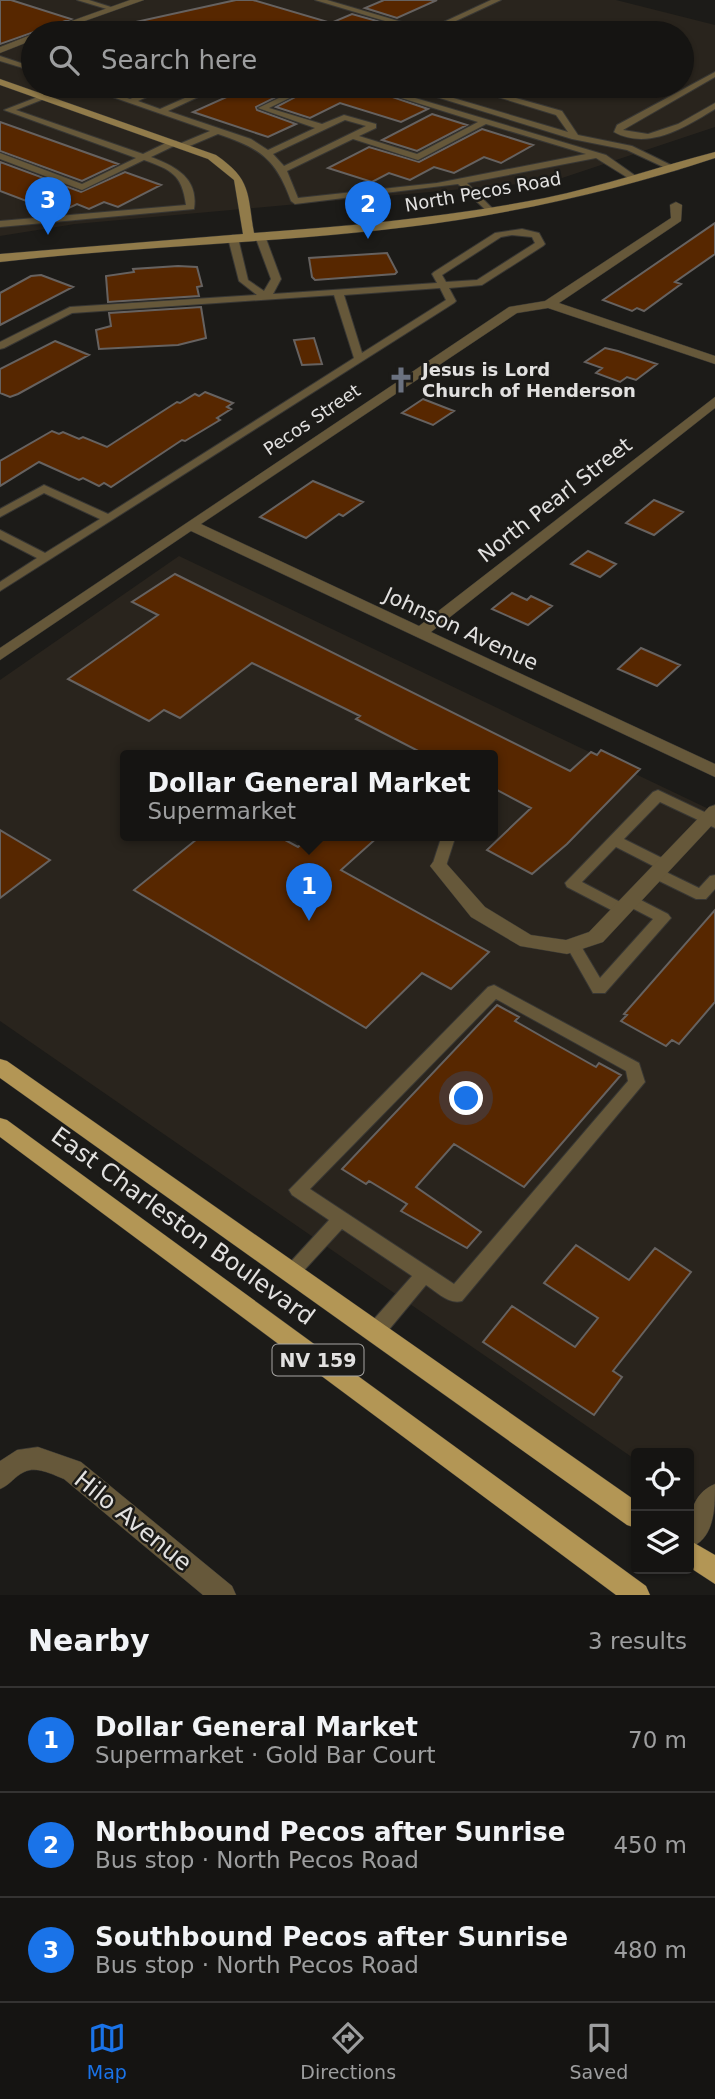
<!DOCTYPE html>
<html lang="en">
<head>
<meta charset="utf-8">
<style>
	:root { --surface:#151412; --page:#222120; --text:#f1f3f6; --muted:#9d9e9f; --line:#343332; --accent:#1a73e8 }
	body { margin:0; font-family:"DejaVu Sans",sans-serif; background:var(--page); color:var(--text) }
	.controls { position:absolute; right:21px; bottom:21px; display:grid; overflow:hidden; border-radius:7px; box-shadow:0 2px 5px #0004 }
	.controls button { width:63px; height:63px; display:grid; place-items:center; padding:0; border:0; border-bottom:2px solid var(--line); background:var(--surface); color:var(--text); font:35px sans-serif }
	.you { position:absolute; left:467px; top:1099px; width:24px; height:24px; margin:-18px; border:5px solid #fff; border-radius:50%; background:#1a73e8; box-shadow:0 0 0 10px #1a73e833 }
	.badge { display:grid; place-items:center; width:46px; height:46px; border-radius:50%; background:var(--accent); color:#fff; font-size:23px; font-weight:700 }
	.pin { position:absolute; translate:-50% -58px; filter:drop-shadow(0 2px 4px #0008) }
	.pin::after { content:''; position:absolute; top:37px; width:24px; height:21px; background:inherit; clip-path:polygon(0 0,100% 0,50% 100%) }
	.popup { position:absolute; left:120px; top:750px; width:378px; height:91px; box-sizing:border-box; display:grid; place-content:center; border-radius:7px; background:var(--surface); filter:drop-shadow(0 2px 5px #0005); font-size:23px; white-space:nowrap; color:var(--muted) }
	.popup b { font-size:26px; color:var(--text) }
	.popup::after { content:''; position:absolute; left:50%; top:100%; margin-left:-14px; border:14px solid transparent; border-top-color:var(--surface) }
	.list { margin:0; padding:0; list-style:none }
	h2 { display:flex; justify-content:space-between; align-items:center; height:91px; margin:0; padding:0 28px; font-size:30px }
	h2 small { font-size:23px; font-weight:400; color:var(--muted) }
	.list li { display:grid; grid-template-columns:46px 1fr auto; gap:21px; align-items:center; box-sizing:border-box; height:105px; padding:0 28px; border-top:2px solid var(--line) }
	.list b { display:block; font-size:26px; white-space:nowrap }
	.list p { margin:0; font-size:23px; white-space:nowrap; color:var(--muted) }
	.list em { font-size:23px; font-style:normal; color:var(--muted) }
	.icon { flex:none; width:38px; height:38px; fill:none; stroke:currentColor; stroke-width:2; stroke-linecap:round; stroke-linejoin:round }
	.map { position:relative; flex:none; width:715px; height:1595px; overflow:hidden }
	.search { position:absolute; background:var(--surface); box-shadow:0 2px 5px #0004; left:21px; right:21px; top:21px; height:77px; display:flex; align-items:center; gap:18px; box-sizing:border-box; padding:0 24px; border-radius:38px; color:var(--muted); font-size:26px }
	.sheet { height:406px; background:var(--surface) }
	nav { display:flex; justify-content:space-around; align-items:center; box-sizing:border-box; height:98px; border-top:2px solid var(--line); background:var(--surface); font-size:19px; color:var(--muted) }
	nav a { display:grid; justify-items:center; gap:4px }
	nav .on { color:var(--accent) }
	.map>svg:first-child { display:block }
	.built { fill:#29241d; fill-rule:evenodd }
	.building { fill:#572700; stroke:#666260; stroke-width:2 }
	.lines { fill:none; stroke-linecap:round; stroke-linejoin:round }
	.lane-casing { stroke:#383734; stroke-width:2 }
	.street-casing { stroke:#383734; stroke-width:1 }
	.secondary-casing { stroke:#383734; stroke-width:1 }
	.primary-casing { stroke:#383734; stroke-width:1 }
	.lane { fill:#66583a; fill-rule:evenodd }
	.street { fill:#66583a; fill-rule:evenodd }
	.secondary { fill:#917b4a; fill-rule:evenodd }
	.primary { fill:#b39655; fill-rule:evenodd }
	.labels { text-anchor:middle; stroke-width:5; stroke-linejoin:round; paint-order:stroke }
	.far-street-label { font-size:18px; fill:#e2e1e0; stroke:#1c1b18 }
	.far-poi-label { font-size:18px; font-weight:bold; fill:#e2e1e0; stroke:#1c1b18; text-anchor:start }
	.shield { fill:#1c1b18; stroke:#a7a6a4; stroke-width:2 }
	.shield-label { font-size:19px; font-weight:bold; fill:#e2e1e0 }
	.street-label { font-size:21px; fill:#e2e1e0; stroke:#1c1b18 }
	.near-street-label { font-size:24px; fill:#e2e1e0; stroke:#1c1b18 }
</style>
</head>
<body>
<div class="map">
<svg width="715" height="1595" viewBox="0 0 715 1595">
	<rect width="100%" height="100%" fill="#1c1b18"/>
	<!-- built -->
	<path class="built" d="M0 0H616L715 25V127L553 181 75 224 0 236ZM33 33H682V86H33Z
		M179 556 715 812V1514L689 1496V1453H636V1460L0 1021V680ZM125 755H493V835H125Z"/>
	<!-- building -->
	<path class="building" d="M0 0H11L71 19 0 44Z
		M236 0H253L331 23 352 14 384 23 361 33H123L122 25Z
		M384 0H437L397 18 365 8Z
		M86 23 103 29V33H58Z
		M251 86H298L256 107 257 110 296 124 268 137 193 112Z
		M316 86H360L428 109 401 122 340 103 310 118 276 107Z
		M432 114 467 125 417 151 382 140Z
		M0 122 118 164 82 181 0 151Z
		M482 129 533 145 501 163 484 157 454 173 434 167 410 180 389 173 372 182 328 168 369 147 419 162Z
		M0 162 81 192 125 172 161 185 118 207 104 202 89 209 77 204 58 213 0 191Z
		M715 223V254L675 282 681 284 644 311 637 308 632 311 603 300Z
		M387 253 397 272 395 274 315 280 312 277 309 258Z
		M178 266 197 267 202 286 197 287 199 296 108 302 106 276 134 272 133 269Z
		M41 275 73 287 0 325V293L31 276Z
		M201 307 206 338 178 345 99 349 96 330 111 326 109 313Z
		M314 338 322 364 302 365 294 340Z
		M55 341 89 355 18 394 10 397 0 393V369Z
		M605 348 618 351 657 364 636 380 627 377 620 382 596 373 602 368 585 362Z
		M205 392 233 403 227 407 231 409 217 418 220 420 185 441 182 440 111 487 104 483 99 486 83 478 79 480 39 462 0 486V461L52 431 59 434 63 432 79 439 83 437 107 447 177 402 180 403 195 394 199 396Z
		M423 399 454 411 433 425 402 413Z
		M313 481 363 502 343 516 339 514 306 538 260 517Z
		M654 500 683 512 654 535 626 523Z
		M588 551 616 564 600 577 571 564Z
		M175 574 570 771 591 752 597 755 601 750 640 769 567 844 532 874 487 850 531 808 493 788V755H426L356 719 360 716 252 663 180 718 164 710 149 721 68 679 158 615 132 602Z
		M512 593 527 600 531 596 552 606 528 625 492 609Z
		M641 648 680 665 657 686 618 669Z
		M0 830 50 860 0 898Z
		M202 835H276L298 847 312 835H380L341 870 489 952 451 989 422 973 366 1028 134 890Z
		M715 910V1002L679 1044 672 1040 666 1046 621 1021 627 1015 624 1014Z
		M497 1005 519 1017 515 1021 548 1040 596 1067 599 1063 621 1075 524 1187 454 1144 416 1187 481 1232 467 1248 401 1211 407 1204 369 1181 366 1184 342 1169Z
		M576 1245 629 1280 655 1248 691 1272 613 1371 622 1377 594 1415 483 1342 512 1306 575 1347 598 1318 544 1283Z"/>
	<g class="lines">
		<!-- lane casing -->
		<g class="lane-casing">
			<path id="lane" d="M77 0H89L114 8 110 10Z
				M315 0H327L412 25 405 27Z
				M491 0H501L430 33H420Z
				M0 56 33 67V71L0 61Z
				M715 72V77L623 130 648 134 678 124 715 103V109C686 127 648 151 614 132L617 125Z
				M66 86H77L16 110 143 154 170 141H176V145L151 157C175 166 199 178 194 209L0 227V221L186 205C182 174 171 170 144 160L82 190 0 159V153L82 184 136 158 4 110Z
				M81 86H92L130 99 161 86H171L138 101 160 109 212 86H222L168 111 251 139 268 150 315 128 258 108 304 86H314L269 108 322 124 344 115 376 124V128L359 136 417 154 478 122 363 86H375L606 155 640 179 633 181 596 158 467 183 495 211 490 214 458 184 295 204 291 201C276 159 260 148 218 134L185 148H179V144L210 131ZM345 120 366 126 284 166 273 154ZM486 124 586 154 437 183 298 198 287 171 353 139 418 160Z
				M401 86H413L568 132 556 115 462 86H474L562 111 578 135 632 146 679 169 672 171 627 150 572 139Z
				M522 229 539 233 545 244 543 246 482 285 449 288 456 301 454 303 0 591V582L37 558 0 539V530L45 553 100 519 44 493 0 517V509L44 485 108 514 354 358 334 295 72 313 4 348 0 349V342L70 307 257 295 239 281 228 238 233 235 238 238 248 280 264 291 271 279 255 236 260 233 265 236 281 279 273 294 437 283 432 274 434 272 495 233ZM512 235 532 237 535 243 477 280 446 282 442 275 501 237ZM440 288 446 300 362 353 344 295Z
				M658 790 715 817V828L660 802 624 839 668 861 670 865 668 869 662 870 699 888 710 876 715 875V889L706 899H696L651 877 649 873 651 869 657 868 616 847 582 882 624 904 623 901 625 897H635L668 914 671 918 605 993H593L568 949 565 945 568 941H578L600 978 653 919 628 906 629 909 627 913H617L567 887 565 883 653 792Z
				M442 835H456L446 866 439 871 432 866Z
				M494 985 639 1063 645 1082 462 1301C449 1305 437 1292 426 1285L382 1338 375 1340 368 1338 366 1332 368 1326 412 1276 342 1229 297 1278 291 1281 285 1278 282 1273 285 1268 329 1220 292 1195 289 1190 488 987ZM496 999 626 1071 628 1081 454 1284 310 1189Z"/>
		</g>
		<!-- street casing -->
		<g class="street-casing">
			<path id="street" d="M130 0H144L51 33H38Z
				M33 34V40L0 53V47Z
				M676 202 682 205 681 221 559 303 715 356V364L548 308 517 313 201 524 419 626 715 397V408L431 632 715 764V777L191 531 0 660V648L509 307 545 301 671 218 670 205Z
				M715 805V822L603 942 567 954 520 946 471 917 430 866 433 862H445L485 907 531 935 566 940 589 932 709 807Z
				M38 1447 81 1462 232 1586 236 1595H203L64 1479C51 1474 37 1466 24 1472 15 1476 10 1485 0 1489V1461L17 1450Z
				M715 1484C715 1508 715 1539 689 1548 689 1524 688 1495 715 1484Z"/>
		</g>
		<!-- secondary casing -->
		<g class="secondary-casing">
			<path id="secondary" d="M0 79 216 155C252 180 247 193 254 233 352 226 449 217 545 198 603 186 658 167 715 152V158C631 186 546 206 458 220 307 243 152 244 0 262V254L243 234 234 180 208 159 0 85Z"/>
		</g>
		<!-- primary casing -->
		<g class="primary-casing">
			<path id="primary" d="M0 1059 7 1061 636 1501V1528L627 1525 0 1078Z
				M0 1118 7 1120 646 1586 650 1595H616L0 1137Z
				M689 1540 715 1555V1584L689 1567Z"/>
		</g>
		<!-- lane -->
		<use href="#lane" class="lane"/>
		<!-- street -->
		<use href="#street" class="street"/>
		<!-- secondary -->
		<use href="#secondary" class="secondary"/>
		<!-- primary -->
		<use href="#primary" class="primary"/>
	</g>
	<!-- icons -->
	<defs>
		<g id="church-bare" transform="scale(2.1)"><path d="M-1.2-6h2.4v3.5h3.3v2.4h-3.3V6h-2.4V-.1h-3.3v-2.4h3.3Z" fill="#6b7280" stroke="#1c1b18" stroke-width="2.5" paint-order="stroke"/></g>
	</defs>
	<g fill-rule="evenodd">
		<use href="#church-bare" x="401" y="380"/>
	</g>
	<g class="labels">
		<!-- far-street labels -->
		<g class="far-street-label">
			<text transform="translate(483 192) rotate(-10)" y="6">North Pecos Road</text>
			<text transform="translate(312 420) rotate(-34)" y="6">Pecos Street</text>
		</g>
		<!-- far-poi labels -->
		<g class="far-poi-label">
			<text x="422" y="376">Jesus is Lord<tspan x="422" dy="21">Church of Henderson</tspan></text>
		</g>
		<!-- shield labels -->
		<rect class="shield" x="272.5" y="1344.5" width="91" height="31" rx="5"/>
		<g class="shield-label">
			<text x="318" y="1367">NV 159</text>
		</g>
		<!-- street labels -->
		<g class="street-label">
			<text transform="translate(555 500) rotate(-38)" y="7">North Pearl Street</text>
			<text transform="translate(461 629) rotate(25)" y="7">Johnson Avenue</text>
		</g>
		<!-- near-street labels -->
		<g class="near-street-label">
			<text transform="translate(183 1226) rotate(36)" y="8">East Charleston Boulevard</text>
			<text transform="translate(133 1521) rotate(39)" y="8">Hilo Avenue</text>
		</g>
	</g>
</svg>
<div class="controls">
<button><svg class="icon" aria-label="locate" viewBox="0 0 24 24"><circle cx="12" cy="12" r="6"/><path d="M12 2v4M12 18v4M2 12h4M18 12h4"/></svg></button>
<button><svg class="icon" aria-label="layers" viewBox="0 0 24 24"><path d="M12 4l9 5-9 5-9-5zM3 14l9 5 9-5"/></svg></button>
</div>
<div class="you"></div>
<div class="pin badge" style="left:309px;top:921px">1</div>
<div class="popup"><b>Dollar General Market</b>Supermarket</div>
<div class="pin badge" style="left:368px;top:239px">2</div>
<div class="pin badge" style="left:48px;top:235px">3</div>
<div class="search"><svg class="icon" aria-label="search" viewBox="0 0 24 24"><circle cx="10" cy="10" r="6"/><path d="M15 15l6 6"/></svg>Search here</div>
</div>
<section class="sheet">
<h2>Nearby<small>3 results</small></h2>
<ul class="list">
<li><span class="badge">1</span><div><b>Dollar General Market</b><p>Supermarket · Gold Bar Court</p></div><em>70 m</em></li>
<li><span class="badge">2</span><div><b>Northbound Pecos after Sunrise</b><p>Bus stop · North Pecos Road</p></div><em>450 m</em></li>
<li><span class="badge">3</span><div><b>Southbound Pecos after Sunrise</b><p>Bus stop · North Pecos Road</p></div><em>480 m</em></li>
</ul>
</section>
<nav>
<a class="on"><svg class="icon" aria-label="map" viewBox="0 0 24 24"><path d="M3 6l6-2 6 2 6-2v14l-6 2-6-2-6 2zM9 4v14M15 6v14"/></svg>Map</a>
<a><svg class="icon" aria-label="directions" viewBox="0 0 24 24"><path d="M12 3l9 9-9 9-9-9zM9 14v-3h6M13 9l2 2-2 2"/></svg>Directions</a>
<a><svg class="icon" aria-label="saved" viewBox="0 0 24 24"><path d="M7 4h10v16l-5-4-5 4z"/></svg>Saved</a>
</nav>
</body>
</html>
